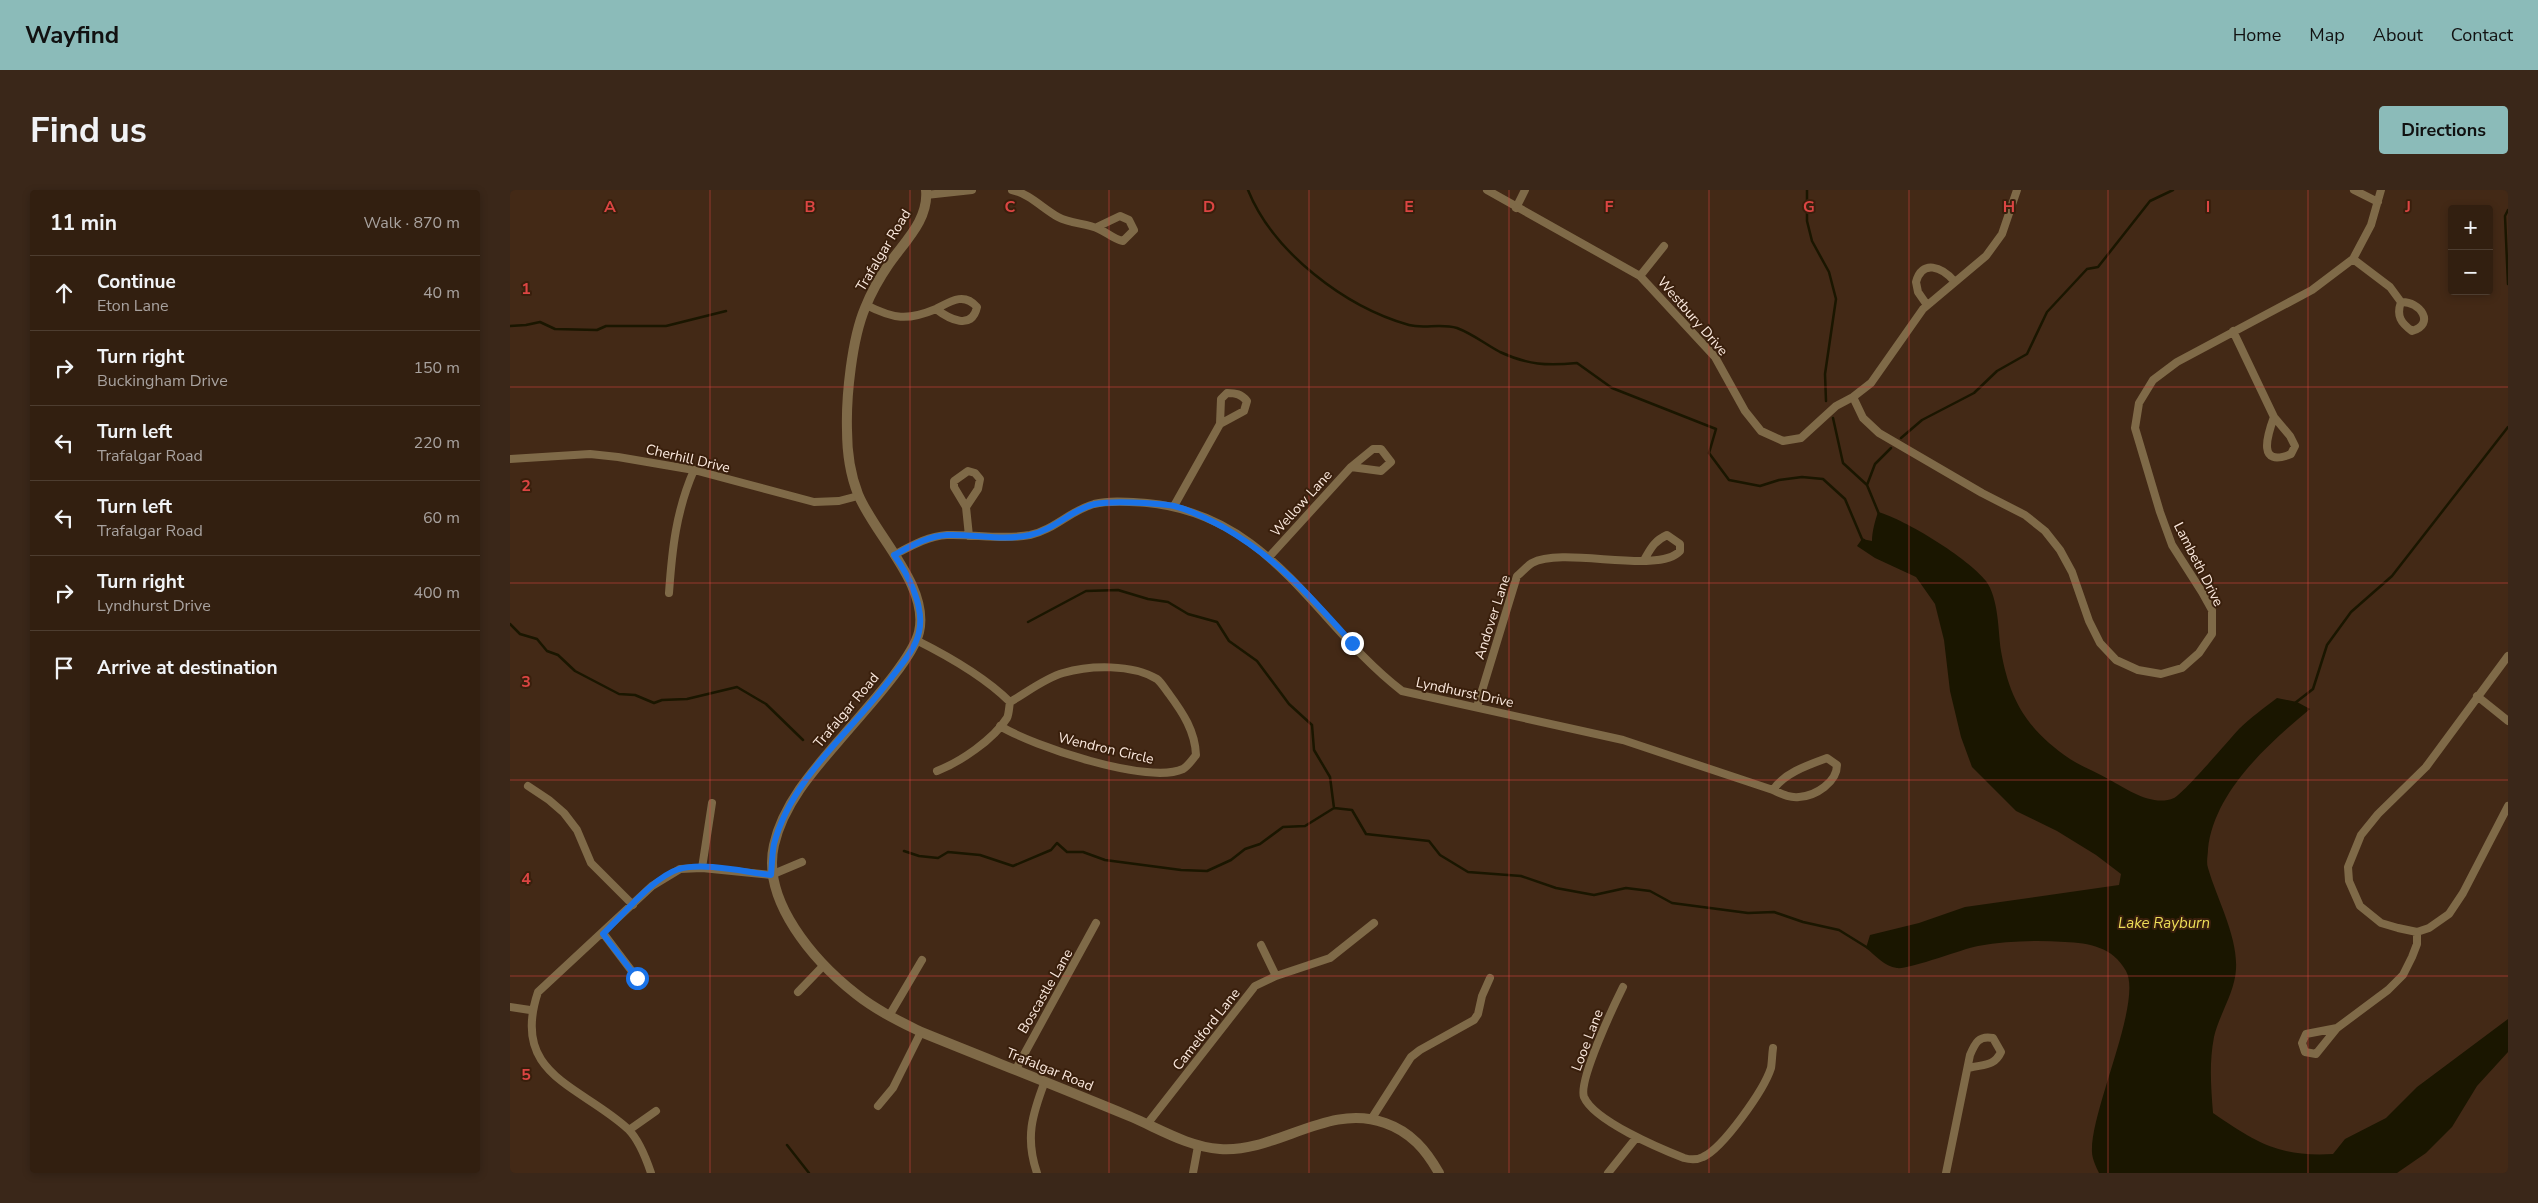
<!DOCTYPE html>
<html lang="en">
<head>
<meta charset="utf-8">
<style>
	:root { --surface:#321f10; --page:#3a2719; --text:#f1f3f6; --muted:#a8a29f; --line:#4d3d30; --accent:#8bbbb9 }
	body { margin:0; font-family:"Nunito Sans",sans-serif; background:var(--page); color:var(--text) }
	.controls { position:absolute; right:15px; top:15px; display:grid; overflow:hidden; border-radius:5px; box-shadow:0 2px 8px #0003 }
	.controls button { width:45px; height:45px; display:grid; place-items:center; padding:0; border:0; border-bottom:1px solid var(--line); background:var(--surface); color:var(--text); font:25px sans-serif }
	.stop { position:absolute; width:15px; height:15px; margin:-11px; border:4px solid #1a73e8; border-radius:50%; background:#fff }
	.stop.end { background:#1a73e8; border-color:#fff; box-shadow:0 1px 5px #0008 }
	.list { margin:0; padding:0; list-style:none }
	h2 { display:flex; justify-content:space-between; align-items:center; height:65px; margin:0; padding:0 20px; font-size:21px }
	h2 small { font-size:16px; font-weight:400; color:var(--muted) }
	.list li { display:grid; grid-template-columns:32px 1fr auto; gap:15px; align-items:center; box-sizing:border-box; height:75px; padding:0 20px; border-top:1px solid var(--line) }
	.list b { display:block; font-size:19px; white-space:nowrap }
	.list p { margin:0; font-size:16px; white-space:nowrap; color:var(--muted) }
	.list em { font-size:16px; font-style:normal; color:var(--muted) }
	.icon { flex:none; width:28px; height:28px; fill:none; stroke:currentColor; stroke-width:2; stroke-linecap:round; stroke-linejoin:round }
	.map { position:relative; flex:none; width:1998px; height:983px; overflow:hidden; border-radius:5px }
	header { display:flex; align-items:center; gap:30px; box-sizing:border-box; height:70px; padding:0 25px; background:var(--accent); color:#111 }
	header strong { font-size:24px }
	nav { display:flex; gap:28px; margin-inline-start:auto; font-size:18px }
	.intro { display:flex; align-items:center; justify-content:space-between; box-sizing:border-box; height:120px; padding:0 30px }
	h1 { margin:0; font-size:35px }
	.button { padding:12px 22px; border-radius:5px; background:var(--accent); color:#111; font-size:18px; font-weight:700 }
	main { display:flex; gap:30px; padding:0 30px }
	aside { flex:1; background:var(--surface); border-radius:5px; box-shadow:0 2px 8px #0003 }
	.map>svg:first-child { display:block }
	.water { fill:#1a1600 }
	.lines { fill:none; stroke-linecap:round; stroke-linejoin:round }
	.stream { stroke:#1a1600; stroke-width:2.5 }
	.minor { stroke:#7f6a48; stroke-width:8 }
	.tertiary { stroke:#7f6a48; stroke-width:10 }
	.route { stroke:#1a73e8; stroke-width:6 }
	.grid { fill:none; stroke:#dc4543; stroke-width:1; stroke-opacity:0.55 }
	.labels { text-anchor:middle; stroke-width:4; stroke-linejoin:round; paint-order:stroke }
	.street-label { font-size:14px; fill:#fbe9de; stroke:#391f0c }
	.water-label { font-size:15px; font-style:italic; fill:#eede58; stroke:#391f0c }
	.grid-label { font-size:16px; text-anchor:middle; font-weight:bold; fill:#dc4543; stroke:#391f0c; stroke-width:4; stroke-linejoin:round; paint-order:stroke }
</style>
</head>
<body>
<header>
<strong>Wayfind</strong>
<nav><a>Home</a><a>Map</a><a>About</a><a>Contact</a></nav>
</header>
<div class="intro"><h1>Find us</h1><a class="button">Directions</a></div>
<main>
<aside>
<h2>11 min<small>Walk · 870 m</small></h2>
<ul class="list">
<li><svg class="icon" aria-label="ahead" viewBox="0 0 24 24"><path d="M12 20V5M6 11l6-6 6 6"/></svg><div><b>Continue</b><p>Eton Lane</p></div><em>40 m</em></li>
<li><svg class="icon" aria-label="right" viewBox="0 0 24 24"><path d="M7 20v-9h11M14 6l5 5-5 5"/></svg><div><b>Turn right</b><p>Buckingham Drive</p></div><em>150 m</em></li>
<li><svg class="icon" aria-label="left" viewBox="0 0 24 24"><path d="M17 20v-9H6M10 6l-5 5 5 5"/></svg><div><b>Turn left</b><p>Trafalgar Road</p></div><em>220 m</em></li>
<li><svg class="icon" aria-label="left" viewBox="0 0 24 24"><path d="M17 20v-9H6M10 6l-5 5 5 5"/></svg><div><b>Turn left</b><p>Trafalgar Road</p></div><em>60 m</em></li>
<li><svg class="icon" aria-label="right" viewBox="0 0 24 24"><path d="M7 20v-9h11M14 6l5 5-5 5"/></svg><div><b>Turn right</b><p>Lyndhurst Drive</p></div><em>400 m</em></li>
<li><svg class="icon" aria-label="arrive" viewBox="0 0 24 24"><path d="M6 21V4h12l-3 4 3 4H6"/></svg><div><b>Arrive at destination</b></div></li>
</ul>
</aside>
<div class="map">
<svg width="1998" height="983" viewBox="0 0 1998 983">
	<rect width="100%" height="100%" fill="#432916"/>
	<!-- water -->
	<path class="water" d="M1368 322C1396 330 1458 368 1476 391 1489 409 1488 441 1491 461 1500 512 1518 540 1560 569 1572 577 1587 582 1600 590 1618 600 1643 617 1664 608 1673 604 1718 551 1729 539 1740 528 1754 518 1767 508L1787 512 1800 519C1758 554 1704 602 1698 659 1698 665 1696 672 1698 678 1707 709 1728 747 1726 779 1725 802 1709 825 1704 847 1699 873 1701 897 1703 923 1747 953 1769 967 1823 964L1835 949 1876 928 1907 897 1998 829V862L1967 896 1942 937 1916 963 1887 983H1589C1586 977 1582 968 1582 962 1580 921 1633 812 1616 781 1603 757 1579 753 1555 752 1525 750 1497 751 1468 756 1452 759 1398 780 1387 778 1374 776 1366 766 1356 758L1360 745 1409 733 1455 717 1609 695 1611 684 1586 665 1547 641 1506 621 1462 577 1451 547 1440 501 1434 450 1425 414 1406 387 1365 368 1347 356 1352 349 1362 351C1362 342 1365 331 1368 322Z"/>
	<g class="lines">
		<!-- stream -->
		<path class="stream" d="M738 0C763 62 835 117 899 135 914 139 931 133 947 138 963 144 975 154 990 162 1018 175 1037 176 1067 173L1102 198 1206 239 1199 263 1219 290 1250 296 1269 290 1292 287 1313 289 1335 309 1352 349 1354 350
			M1297 0V31L1302 51 1319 82 1326 109 1315 184 1316 211
			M1998 20 1995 26 1998 94
			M0 136 16 135 30 132 45 139 87 140 96 136H156L216 121
			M1323 228 1333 273 1357 295 1369 324
			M1391 248 1412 230 1464 203 1487 181 1517 164 1537 122 1577 79 1588 77 1640 11 1663 0
			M1357 295 1365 274 1381 258
			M518 432 576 401 608 400 638 409 658 412 678 424 707 432 719 451 747 471 779 514 802 535 804 560 820 587 824 618
			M0 434 10 444 27 449 37 461 48 465 65 481 109 504 125 505 144 513 152 510 177 509 227 497 256 514 293 550
			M1785 513 1803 499 1817 455 1841 422 1882 386 1998 237
			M394 661 409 666 428 668 438 662 470 665 503 676 541 660 547 653 557 662H573L595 670 671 680 697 681 721 670 735 659 750 654 773 637 795 636 824 618 842 620 856 644 919 651 930 665 958 682 1011 686 1046 698 1084 705 1116 698 1140 701 1162 713 1238 723 1264 722 1293 732 1329 740 1358 758
			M277 955 299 983"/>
		<!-- minor -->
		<path class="minor" d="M502 0C520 4 532 18 548 27 561 34 576 33 589 39 598 43 603 49 613 51L624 40 619 30 610 26 587 37
			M977 0 1130 86 1205 167 1235 221 1251 241 1273 251 1291 248 1326 216 1343 207 1361 193 1413 119 1476 66 1492 44 1507 0
			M1844 0 1868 12
			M416 5 462 0
			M1006 18 1015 0
			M1843 69 1880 97 1891 112C1886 126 1891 133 1902 141 1926 134 1910 111 1891 112
			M1130 86 1154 56
			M356 115C384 129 397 131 426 119 439 129 462 141 467 117 454 102 441 111 426 119
			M1417 115 1408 102 1406 92C1412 69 1432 77 1444 91
			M1723 141 1764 227C1757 246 1747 278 1781 264L1785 256 1780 246 1764 227
			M1343 207 1353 228 1369 243 1472 303 1515 325 1535 341 1550 360 1562 382 1579 431 1590 453 1606 470 1628 480 1651 484 1672 478 1689 463 1702 444V420L1692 402 1662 355 1650 322 1625 238 1629 213 1643 190 1667 172 1802 100 1843 69 1861 35 1871 0
			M0 269 80 264 108 267 184 280 304 312 329 311 348 306
			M664 316 710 234 734 221 737 211C731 204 726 203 717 203L711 209 710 234
			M456 317 444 297V291L458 281 465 283 470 289 468 299 456 317 459 346
			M384 365C401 356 418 346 437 345 464 344 492 350 520 345 544 340 561 320 584 314 601 310 620 312 637 313 762 325 805 434 892 501L1113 550 1263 600C1274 583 1298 575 1317 568L1327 575C1327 592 1306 606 1289 607 1279 608 1272 604 1263 600
			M759 367 841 277 871 281 881 272 871 259H863L841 277
			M159 403C162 360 166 321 184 280
			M406 450C436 465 476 488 500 512 499 517 499 524 497 528 483 550 450 572 427 581
			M1998 466 1916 577 1868 624 1851 645 1838 677 1839 691 1850 716 1871 733 1888 738 1907 742 1919 738 1939 724 1953 703 1998 616
			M1967 506 1998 531
			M967 517 1007 386C1012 382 1017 376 1022 373 1054 356 1148 385 1170 361V354L1157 345C1144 351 1141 358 1134 370
			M490 536C523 556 638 595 673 579 678 576 683 569 686 565 685 541 673 523 659 504 655 499 651 492 647 489 622 474 580 475 553 483 535 488 516 503 500 512
			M18 596 39 610 54 623 67 640 81 673 123 715
			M192 678 202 613
			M93 743 127 788
			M751 755 766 786
			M1113 797C1104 815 1068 891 1074 907 1084 931 1151 959 1174 968 1181 970 1187 970 1193 967 1213 958 1254 900 1261 878 1262 872 1262 865 1263 858
			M288 802 314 775
			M0 817 20 820
			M379 826 412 770
			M1827 838 1806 864 1795 862 1792 853 1796 844 1827 838 1878 800 1893 785 1902 767 1907 754V742
			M506 879 586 733
			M368 916 383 898 411 842
			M862 928 901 867 910 860 964 830 968 824 972 806 980 788
			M638 933 745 796 766 786 820 768 864 733
			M119 940 146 921
			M141 983C136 968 129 950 118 939 70 895 0 885 28 802L142 696 170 679 192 678 261 685 292 672
			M527 983C515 948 522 925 535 891
			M683 983 688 956
			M1098 983 1126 948
			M1436 983 1460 865C1465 853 1469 845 1483 848L1491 862C1484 877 1473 874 1459 878"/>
		<!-- tertiary -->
		<path class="tertiary" d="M416 0C419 30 394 52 379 74 370 87 361 103 355 118 342 149 336 206 337 240 337 262 340 284 348 304 364 344 420 396 409 442 403 468 357 518 339 539 310 573 274 610 264 655 251 711 305 772 346 804 366 820 389 831 411 842 480 870 549 897 619 926 648 938 678 957 710 959 767 963 818 912 875 933 901 942 916 960 929 983"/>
	</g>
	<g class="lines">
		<!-- route -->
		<path class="route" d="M127 788 93 744C113 725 143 687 169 679 194 672 235 682 261 685 262 675 262 664 264 654 281 588 342 541 381 488 391 475 406 458 409 442 415 417 398 384 384 365 401 356 418 346 437 345 465 344 493 351 520 345 544 340 562 319 585 314 601 311 618 312 634 313 644 314 655 314 664 316 681 320 698 329 713 337 767 368 801 407 842 453"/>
	</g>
	<!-- grid -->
	<path class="grid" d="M200 0V983M400 0V983M599 0V983M799 0V983M999 0V983M1199 0V983M1399 0V983M1598 0V983M1798 0V983M0 197H1998M0 393H1998M0 590H1998M0 786H1998"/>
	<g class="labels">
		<!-- street labels -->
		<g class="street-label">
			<text transform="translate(373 60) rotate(-59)" y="5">Trafalgar Road</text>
			<text transform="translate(1183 126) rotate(49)" y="5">Westbury Drive</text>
			<text transform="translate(178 268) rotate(13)" y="5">Cherhill Drive</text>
			<text transform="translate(791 313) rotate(-48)" y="5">Wellow Lane</text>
			<text transform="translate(1689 374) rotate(63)" y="5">Lambeth Drive</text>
			<text transform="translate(982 427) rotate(-72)" y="5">Andover Lane</text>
			<text transform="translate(955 502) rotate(12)" y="5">Lyndhurst Drive</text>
			<text transform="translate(336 520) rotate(-50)" y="5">Trafalgar Road</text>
			<text transform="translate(596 558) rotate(13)" y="5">Wendron Circle</text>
			<text transform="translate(535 801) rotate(-60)" y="5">Boscastle Lane</text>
			<text transform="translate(696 839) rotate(-52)" y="5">Camelford Lane</text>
			<text transform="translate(1077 850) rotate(-69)" y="5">Looe Lane</text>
			<text transform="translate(540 879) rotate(22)" y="5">Trafalgar Road</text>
		</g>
		<!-- water labels -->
		<g class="water-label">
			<text x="1654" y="738">Lake Rayburn</text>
		</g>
	</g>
	<g class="grid-label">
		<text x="100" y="22">A</text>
		<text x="300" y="22">B</text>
		<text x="500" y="22">C</text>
		<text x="699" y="22">D</text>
		<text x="899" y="22">E</text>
		<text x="1099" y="22">F</text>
		<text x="1299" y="22">G</text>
		<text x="1499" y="22">H</text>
		<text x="1698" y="22">I</text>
		<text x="1898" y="22">J</text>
		<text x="16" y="104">1</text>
		<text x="16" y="301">2</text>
		<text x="16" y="497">3</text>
		<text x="16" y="694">4</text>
		<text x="16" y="890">5</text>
	</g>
</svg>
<div class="controls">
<button>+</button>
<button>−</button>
</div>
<div class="stop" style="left:127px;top:788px"></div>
<div class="stop end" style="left:842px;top:453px"></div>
</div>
</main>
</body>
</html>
